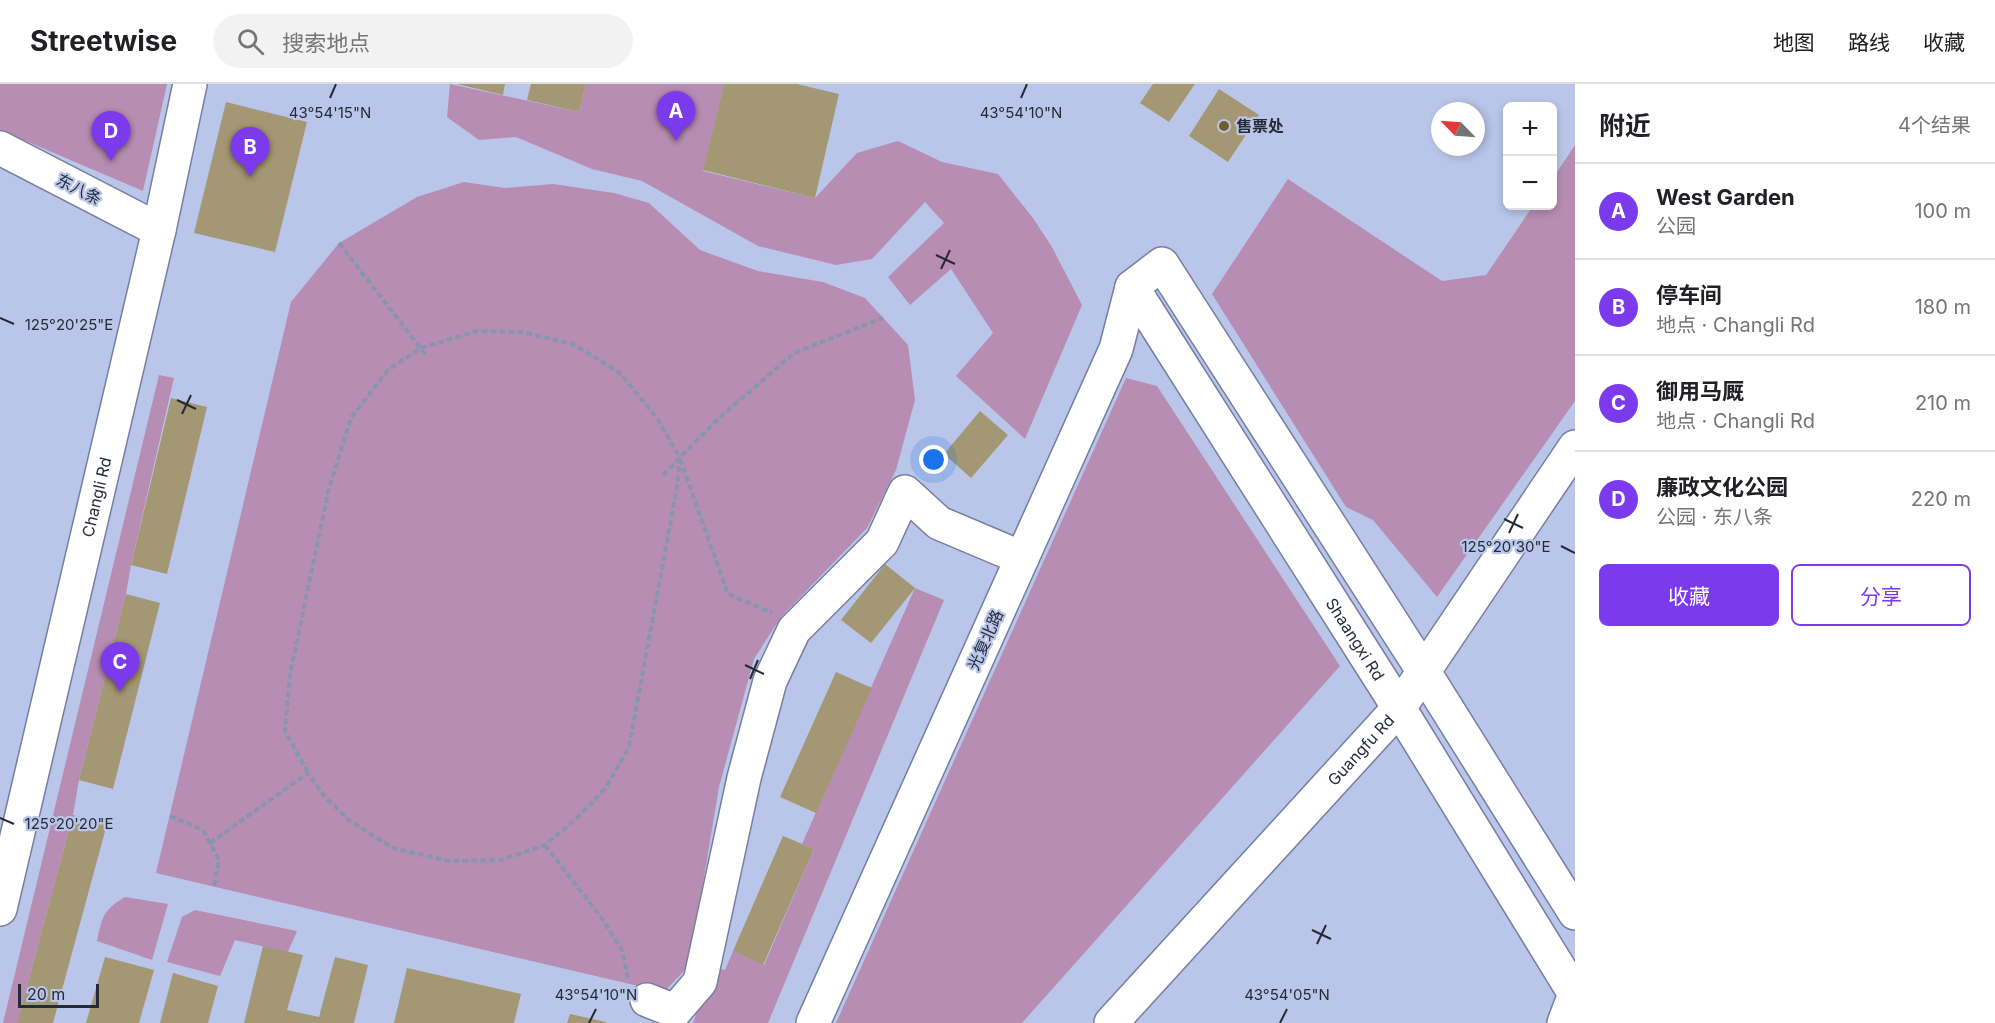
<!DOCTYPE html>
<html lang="zh">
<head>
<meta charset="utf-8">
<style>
	:root { --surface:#fff; --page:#f2f2f2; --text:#202124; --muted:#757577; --line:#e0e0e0; --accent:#7c3aed }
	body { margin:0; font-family:Inter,"Noto Sans SC",sans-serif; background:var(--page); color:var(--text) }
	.controls { position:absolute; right:18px; top:18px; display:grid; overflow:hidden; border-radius:9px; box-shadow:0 3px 9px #0003 }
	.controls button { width:54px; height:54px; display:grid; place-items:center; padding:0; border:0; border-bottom:2px solid var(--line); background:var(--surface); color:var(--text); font:30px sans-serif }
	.compass { position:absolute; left:1431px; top:18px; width:54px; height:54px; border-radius:50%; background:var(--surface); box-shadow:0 3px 9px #0003; rotate:295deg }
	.scale { position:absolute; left:18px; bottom:15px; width:81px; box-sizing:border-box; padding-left:6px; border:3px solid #252a37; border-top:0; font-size:16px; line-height:21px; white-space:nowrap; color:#252a37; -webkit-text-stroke:4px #b9c6e9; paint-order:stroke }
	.you { position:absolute; left:934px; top:376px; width:21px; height:21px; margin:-15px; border:4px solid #fff; border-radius:50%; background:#1a73e8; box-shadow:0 0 0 9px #1a73e833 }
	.badge { display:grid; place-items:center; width:39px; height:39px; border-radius:50%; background:var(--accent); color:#fff; font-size:20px; font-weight:700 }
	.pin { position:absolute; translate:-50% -50px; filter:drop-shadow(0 2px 3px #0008) }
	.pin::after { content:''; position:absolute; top:32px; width:21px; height:18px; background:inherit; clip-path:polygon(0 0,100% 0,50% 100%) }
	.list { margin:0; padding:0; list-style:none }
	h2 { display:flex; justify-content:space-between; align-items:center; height:78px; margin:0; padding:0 24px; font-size:26px }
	h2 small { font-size:20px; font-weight:400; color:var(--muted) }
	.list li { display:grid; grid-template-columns:39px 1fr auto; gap:18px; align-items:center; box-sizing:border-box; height:96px; padding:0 24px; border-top:2px solid var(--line) }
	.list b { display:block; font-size:22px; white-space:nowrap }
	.list p { margin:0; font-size:20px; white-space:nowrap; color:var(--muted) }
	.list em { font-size:20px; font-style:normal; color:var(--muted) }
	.actions { display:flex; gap:12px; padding:18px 24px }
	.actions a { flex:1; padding:14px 0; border:2px solid var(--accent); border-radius:9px; text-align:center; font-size:21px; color:var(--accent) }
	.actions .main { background:var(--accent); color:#fff }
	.icon { flex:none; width:33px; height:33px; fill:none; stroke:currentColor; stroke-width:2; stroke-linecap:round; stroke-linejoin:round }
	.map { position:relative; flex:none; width:1575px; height:939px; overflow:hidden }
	header { display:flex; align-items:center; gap:36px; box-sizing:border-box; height:84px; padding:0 30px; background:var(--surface); border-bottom:2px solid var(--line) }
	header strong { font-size:28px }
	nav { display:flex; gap:33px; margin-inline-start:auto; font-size:21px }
	.search { width:420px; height:54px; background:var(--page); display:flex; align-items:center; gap:15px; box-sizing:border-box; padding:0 21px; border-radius:33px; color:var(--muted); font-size:22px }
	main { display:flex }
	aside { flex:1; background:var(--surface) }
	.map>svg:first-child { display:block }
	.green { fill:#b88db3 }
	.building { fill:#a49773 }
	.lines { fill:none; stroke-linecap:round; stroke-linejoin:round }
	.minor-casing { stroke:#747fa1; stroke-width:36 }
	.path { stroke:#8994b0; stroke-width:4; stroke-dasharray:6 3; stroke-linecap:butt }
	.minor { stroke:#fff; stroke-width:33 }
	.ticks { fill:none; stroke:#252a37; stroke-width:2 }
	.poi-dot { fill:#6f5d2b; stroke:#b9c6e9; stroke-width:2 }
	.labels { text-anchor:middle; stroke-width:4.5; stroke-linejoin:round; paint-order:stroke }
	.poi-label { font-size:16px; font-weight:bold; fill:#252a37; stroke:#b9c6e9; text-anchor:start }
	.street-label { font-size:16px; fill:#252a37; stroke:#b9c6e9 }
	.ticks-label { font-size:15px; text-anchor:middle; fill:#252a37; stroke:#b9c6e9; stroke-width:4.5; stroke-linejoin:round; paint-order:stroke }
</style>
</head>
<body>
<header>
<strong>Streetwise</strong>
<div class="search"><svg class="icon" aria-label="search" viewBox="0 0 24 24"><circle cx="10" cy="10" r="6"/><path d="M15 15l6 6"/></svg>搜索地点</div>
<nav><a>地图</a><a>路线</a><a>收藏</a></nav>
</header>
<main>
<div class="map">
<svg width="1575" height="939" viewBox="0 0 1575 939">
	<rect width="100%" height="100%" fill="#b9c6e9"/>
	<!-- green -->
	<path class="green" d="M0 0H167L143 107 0 46Z
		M450 0 579 28 586 0H724L703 87 815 114 857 69 898 57 942 78 998 90 1033 134 1052 163 1082 221 1025 355 956 292 993 249 951 185 910 221 888 193 944 139 925 118 872 175 836 181 758 162 642 97 592 85 516 53 479 56 447 33Z
		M1575 61V317L1437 513 1373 436 1346 423 1212 210 1288 95 1442 197 1486 191 1533 122H1552L1553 94Z
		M464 98 505 104 553 100 614 109 649 119 700 166 758 187 823 198 865 214 908 261 915 316 896 386 867 444 781 533 754 575 719 703 702 805 685 886 664 908 156 789 291 218 339 159 417 113Z
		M159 291 174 294 131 481 126 510 79 696 73 731 17 939H3Z
		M1126 294 1157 302 1340 582 1022 939H836Z
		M915 504 944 516 768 939H693L714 883 725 886 733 867 764 881 814 765 802 760Z
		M125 813 168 820 152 876 97 857C102 833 103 826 125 813Z
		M195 826 297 847 288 868 235 856 220 892 167 878 182 833Z"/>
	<!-- building -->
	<path class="building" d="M457 0H505L503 11Z
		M531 0H586L579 28 527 16Z
		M724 0H797L839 10 815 114 703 86Z
		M1153 0H1195L1169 38 1140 19Z
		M1219 5 1259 31 1228 78 1189 52Z
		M226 18 307 38 275 168 194 149Z
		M171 314 207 323 167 490 131 481Z
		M980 327 1008 351 971 394 944 370Z
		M885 480 915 504 871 559 841 536Z
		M126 510 160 519 113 705 79 696Z
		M836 588 872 604 816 729 780 713Z
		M73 731 107 740 53 939H17Z
		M783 752 814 765 763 881 733 867Z
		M263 862 303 871 287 926 319 933 335 873 368 881 354 939H244Z
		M105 873 154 886 139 939H86Z
		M407 884 521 910 514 939H394Z
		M173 889 218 902 208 939H160Z
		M570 930 606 938V939H567Z"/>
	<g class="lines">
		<!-- minor casing -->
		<g class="minor-casing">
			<g id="minor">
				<path d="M0 64 159 146"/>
				<path id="s1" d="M1132 203 1399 624 1575 910"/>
				<path id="s2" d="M0 825 159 146 190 0"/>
				<path d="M647 916 675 927 700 898 744 694 770 597 794 546 882 458 905 408 939 439 1022 474"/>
				<path d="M813 939 1116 265 1132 203 1162 180 1424 588 1575 829"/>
				<path id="s3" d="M1111 939 1399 624 1575 363"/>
				<path d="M1564 939 1575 910"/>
			</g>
		</g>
		<!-- path -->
		<path class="path" d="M339 159 426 271
			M680 375 728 510 772 529
			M663 391 719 334 794 269 883 234
			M170 732 203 746 219 776 214 803
			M210 759 308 689 325 713 350 737 393 764 449 777 501 776 545 761 577 734 605 705 629 663 677 403 680 374 657 334 620 289 573 260 522 248 477 247 421 264 388 286 351 334 329 404 290 590 285 647 308 689
			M545 761 601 833 622 866 628 894"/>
		<!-- minor -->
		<use href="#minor" class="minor"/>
	</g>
	<!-- ticks -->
	<path class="ticks" d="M330 14 336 0M1021 14 1027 0M936 171 955 180M941 185 950 166M0 234 14 240M177 316 196 325M182 330 191 311M1504 435 1523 444M1509 449 1518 430M1561 462 1575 469M745 581 764 590M750 595 758 576M0 734 14 740M1312 846 1331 855M1317 860 1326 841M589 939 596 925M1280 939 1287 925"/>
	<!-- markers -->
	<circle class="poi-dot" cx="1224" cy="42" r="6"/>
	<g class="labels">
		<!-- poi labels -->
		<g class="poi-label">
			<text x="1236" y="48">售票处</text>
		</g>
		<!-- street labels -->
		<g class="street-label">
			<text transform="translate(79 105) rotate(27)" y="6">东八条</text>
			<text dy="6" stroke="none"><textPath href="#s2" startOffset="423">Changli Rd</textPath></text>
			<text transform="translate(985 556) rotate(-66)" y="6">光复北路</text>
			<text dy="6" stroke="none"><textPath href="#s1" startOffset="417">Shaangxi Rd</textPath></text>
			<text dy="6" stroke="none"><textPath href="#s3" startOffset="370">Guangfu Rd</textPath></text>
		</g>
	</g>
	<g class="ticks-label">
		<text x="330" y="34">43°54'15"N</text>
		<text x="1021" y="34">43°54'10"N</text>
		<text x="69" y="246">125°20'25"E</text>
		<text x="1506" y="468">125°20'30"E</text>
		<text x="69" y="745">125°20'20"E</text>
		<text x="596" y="916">43°54'10"N</text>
		<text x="1287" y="916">43°54'05"N</text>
	</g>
</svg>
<div class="controls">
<button>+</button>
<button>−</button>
</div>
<svg class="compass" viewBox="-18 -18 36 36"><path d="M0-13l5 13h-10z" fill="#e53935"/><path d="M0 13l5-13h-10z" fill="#757577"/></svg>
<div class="scale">20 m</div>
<div class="you"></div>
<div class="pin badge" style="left:676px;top:57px">A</div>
<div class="pin badge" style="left:250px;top:93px">B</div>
<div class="pin badge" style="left:120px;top:608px">C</div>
<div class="pin badge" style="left:111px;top:77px">D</div>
</div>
<aside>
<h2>附近<small>4个结果</small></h2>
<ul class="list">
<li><span class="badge">A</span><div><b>West Garden</b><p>公园</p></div><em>100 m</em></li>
<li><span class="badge">B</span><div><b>停车间</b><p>地点 · Changli Rd</p></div><em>180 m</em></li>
<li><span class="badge">C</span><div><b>御用马厩</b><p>地点 · Changli Rd</p></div><em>210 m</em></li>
<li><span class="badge">D</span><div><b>廉政文化公园</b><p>公园 · 东八条</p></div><em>220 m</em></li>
</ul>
<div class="actions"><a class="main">收藏</a><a>分享</a></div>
</aside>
</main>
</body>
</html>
